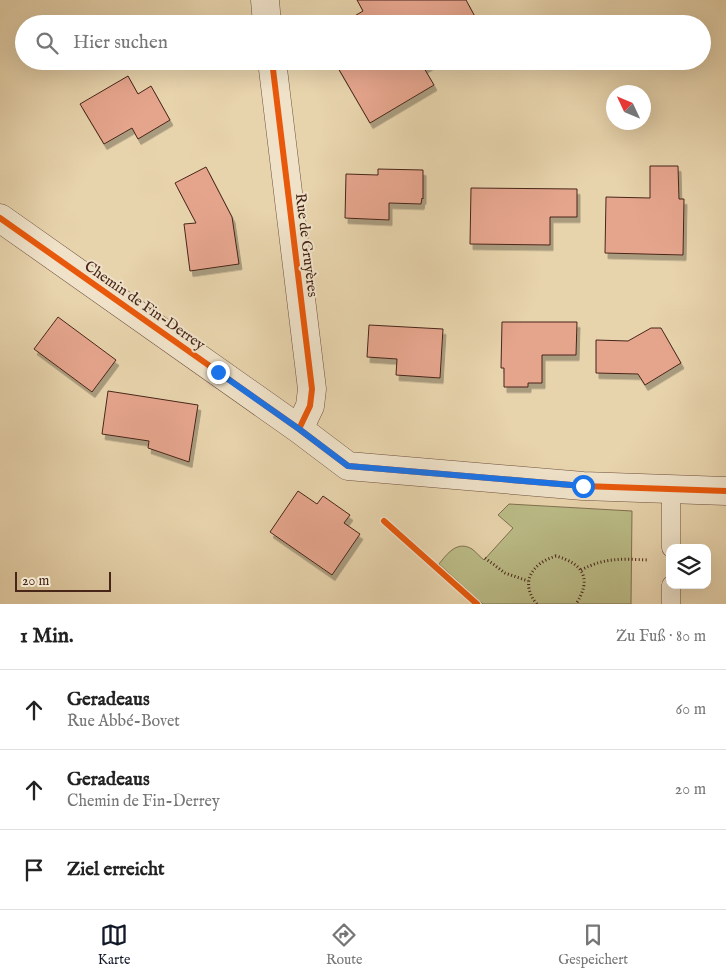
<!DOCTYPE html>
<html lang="de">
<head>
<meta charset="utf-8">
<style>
	:root { --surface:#fff; --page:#f6f6f6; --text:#222; --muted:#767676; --line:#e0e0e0; --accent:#111827 }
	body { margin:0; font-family:"IM FELL English",serif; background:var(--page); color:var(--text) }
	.controls { position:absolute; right:15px; bottom:15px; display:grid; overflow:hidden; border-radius:10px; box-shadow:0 5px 20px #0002 }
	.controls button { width:45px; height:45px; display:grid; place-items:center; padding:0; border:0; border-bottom:1px solid var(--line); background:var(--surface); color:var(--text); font:25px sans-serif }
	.compass { position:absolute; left:606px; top:85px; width:45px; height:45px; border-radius:50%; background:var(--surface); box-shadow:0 5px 20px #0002; rotate:314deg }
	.scale { position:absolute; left:15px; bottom:12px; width:96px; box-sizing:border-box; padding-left:5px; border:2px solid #472518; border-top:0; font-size:14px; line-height:18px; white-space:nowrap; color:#472518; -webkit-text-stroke:4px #efe2c9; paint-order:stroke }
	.stop { position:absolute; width:15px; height:15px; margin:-11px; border:4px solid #1a73e8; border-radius:50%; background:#fff }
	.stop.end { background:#1a73e8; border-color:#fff; box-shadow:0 1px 5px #0008 }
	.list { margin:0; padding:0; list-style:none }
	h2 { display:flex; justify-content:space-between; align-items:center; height:65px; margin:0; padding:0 20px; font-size:21px }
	h2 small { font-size:16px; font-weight:400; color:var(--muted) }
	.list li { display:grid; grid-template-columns:32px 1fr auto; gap:15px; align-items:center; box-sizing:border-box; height:80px; padding:0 20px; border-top:1px solid var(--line) }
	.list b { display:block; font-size:19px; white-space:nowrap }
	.list p { margin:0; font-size:16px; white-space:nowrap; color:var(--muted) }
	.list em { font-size:16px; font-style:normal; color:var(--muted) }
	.icon { flex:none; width:28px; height:28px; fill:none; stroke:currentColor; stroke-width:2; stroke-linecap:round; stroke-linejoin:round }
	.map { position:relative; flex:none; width:726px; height:604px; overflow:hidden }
	.search { position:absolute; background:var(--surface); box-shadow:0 5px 20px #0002; left:15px; right:15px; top:15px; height:55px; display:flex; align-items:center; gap:12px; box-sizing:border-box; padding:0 18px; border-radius:28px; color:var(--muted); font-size:19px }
	.sheet { height:305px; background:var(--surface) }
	nav { display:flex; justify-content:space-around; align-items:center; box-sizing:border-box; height:70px; border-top:1px solid var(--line); background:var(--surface); font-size:14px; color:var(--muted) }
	nav a { display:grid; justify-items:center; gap:2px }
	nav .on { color:var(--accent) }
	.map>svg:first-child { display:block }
	.green { fill:#babb86; stroke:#80704f }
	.building { fill:#e5a58d; stroke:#472518; filter:url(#shadow) }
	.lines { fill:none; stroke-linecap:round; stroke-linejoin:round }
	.lane-casing { stroke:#6f503d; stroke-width:19 }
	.street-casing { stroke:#6f503d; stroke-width:29 }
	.path { stroke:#472518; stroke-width:3; stroke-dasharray:1 2.5; stroke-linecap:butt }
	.lane { stroke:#efe2c9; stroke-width:18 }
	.street { stroke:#efe2c9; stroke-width:28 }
	.cycleway-casing { stroke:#efe2c9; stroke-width:9 }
	.cycleway { stroke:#e8590c; stroke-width:6 }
	.route { stroke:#1a73e8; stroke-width:6 }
	.labels { text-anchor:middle; stroke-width:4; stroke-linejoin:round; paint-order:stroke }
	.street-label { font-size:15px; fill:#472518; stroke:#efe2c9 }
</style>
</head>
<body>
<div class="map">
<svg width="726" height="604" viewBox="0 0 726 604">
	<defs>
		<filter id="shadow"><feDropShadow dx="3" dy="5.5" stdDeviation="0" flood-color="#0004"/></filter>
	</defs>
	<rect width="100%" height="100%" fill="#e7d3ac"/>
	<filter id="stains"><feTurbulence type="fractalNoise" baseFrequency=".004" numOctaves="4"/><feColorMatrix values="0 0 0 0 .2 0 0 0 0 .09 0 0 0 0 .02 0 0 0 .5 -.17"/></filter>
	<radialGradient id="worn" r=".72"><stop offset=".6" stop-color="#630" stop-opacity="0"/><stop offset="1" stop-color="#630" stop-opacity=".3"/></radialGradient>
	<!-- green -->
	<path class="green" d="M509 504 632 511 631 604H483L439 564C447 554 457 540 472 549 476 552 480 557 484 560L513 528 498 515Z"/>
	<!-- building -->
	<path class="building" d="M357 0H466L479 24H341L363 11Z
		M334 61H435L424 68 434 85 370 123Z
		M128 76 138 94 151 86 170 120 138 139 132 128 104 144 80 104Z
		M650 166H678L679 199H684L683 255 605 253 606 197 650 198Z
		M206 167 232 217 239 264 190 271 184 224 196 223 175 183Z
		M378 169 423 170V199L422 198 421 204 389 203V220L345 218 346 174 378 175Z
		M471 188 577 189V217H550V245L470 244Z
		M58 317 116 360 92 392 34 349Z
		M502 322H577L576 355H542V383H528V387H504V368H501Z
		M369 325 443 329 440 378 396 375 397 359 367 357Z
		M651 328H661L681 363 645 385 638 374 596 373V340L628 341Z
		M108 391 198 405 189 462 148 448 149 441 102 434Z
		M298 491 317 504 323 496 350 515 344 523 360 534 332 575 270 532Z"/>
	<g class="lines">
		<!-- lane casing -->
		<g class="lane-casing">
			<path id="lane" d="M671 489V548
				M671 604V585"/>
		</g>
		<!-- street casing -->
		<g class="street-casing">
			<path id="street" d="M265 0 267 24
				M272 61 312 389 310 406 299 429
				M0 218 299 429 348 466 583 486 726 491"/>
		</g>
		<!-- path -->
		<path class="path" d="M384 521 477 604
			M485 558 505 573 528 581
			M581 570C606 557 622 559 649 560
			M537 604C519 583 532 563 556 556 584 564 592 579 576 604"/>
		<!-- lane -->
		<use href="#lane" class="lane"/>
		<!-- street -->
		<use href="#street" class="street"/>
		<!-- cycleway casing -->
		<g class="cycleway-casing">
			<path id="cycleway" d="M272 61 312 389 310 406 299 429
				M0 218 299 429 348 466 583 486 726 491
				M384 521 477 604"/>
		</g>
		<!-- cycleway -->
		<use href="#cycleway" class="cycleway"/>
	</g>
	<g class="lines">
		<!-- route -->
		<path class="route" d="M218 372 299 429 348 466 583 486"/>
	</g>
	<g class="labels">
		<!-- street labels -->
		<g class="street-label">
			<text transform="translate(307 245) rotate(83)" y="5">Rue de Gruyères</text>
			<text transform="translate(145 305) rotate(35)" y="5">Chemin de Fin-Derrey</text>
		</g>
	</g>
	<rect width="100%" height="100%" filter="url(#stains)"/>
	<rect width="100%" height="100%" fill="url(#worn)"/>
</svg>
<div class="controls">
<button><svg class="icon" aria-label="layers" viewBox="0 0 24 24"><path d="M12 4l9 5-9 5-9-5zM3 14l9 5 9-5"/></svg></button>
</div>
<svg class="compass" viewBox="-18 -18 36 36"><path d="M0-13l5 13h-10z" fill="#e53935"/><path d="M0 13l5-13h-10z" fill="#767676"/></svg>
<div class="scale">20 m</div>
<div class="stop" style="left:583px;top:486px"></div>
<div class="stop end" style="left:218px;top:372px"></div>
<div class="search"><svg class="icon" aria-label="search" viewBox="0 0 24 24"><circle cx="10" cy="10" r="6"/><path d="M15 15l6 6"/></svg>Hier suchen</div>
</div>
<section class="sheet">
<h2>1 Min.<small>Zu Fuß · 80 m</small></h2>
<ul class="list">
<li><svg class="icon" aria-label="ahead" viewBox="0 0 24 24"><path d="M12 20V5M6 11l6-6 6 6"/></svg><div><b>Geradeaus</b><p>Rue Abbé-Bovet</p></div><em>60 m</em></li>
<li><svg class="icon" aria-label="ahead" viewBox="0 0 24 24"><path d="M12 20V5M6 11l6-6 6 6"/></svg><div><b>Geradeaus</b><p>Chemin de Fin-Derrey</p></div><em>20 m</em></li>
<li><svg class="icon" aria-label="arrive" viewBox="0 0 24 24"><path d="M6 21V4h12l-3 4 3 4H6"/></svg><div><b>Ziel erreicht</b></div></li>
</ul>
</section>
<nav>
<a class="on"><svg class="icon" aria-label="map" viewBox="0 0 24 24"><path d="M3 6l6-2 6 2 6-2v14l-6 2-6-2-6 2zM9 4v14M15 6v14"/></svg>Karte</a>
<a><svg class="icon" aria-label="directions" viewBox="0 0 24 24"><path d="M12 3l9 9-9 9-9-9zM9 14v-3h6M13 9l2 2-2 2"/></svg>Route</a>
<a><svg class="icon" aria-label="saved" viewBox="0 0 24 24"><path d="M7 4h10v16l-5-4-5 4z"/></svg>Gespeichert</a>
</nav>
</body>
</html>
